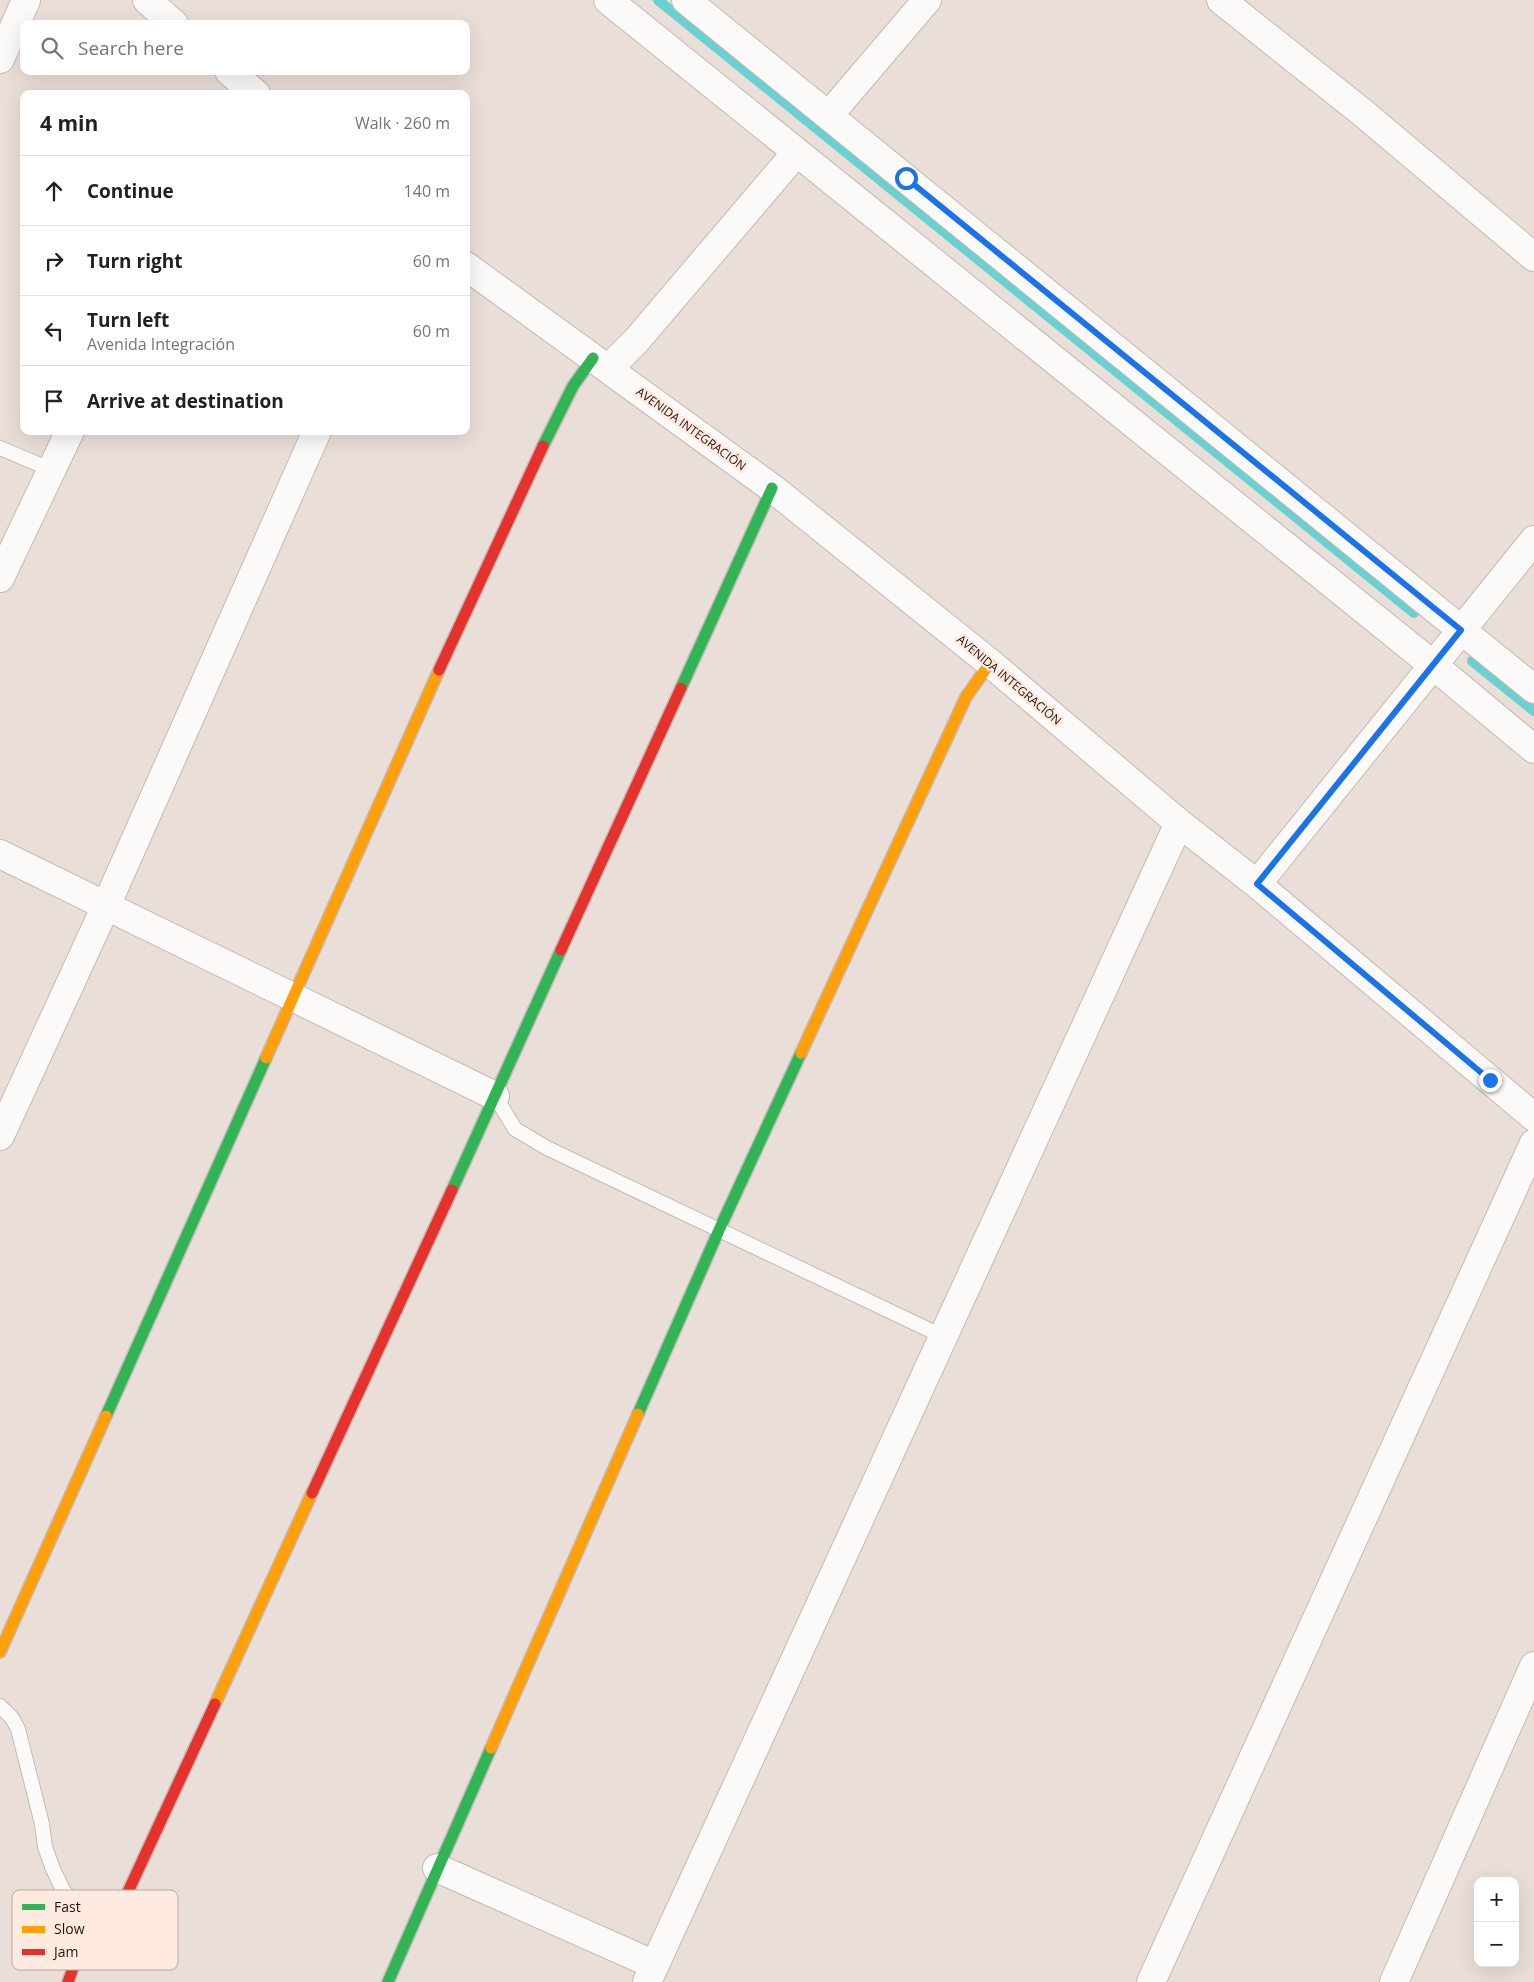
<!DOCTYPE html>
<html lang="en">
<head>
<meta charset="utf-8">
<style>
	:root { --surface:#fff; --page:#f6f6f6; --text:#202124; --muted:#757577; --line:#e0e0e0 }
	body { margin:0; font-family:"Open Sans",sans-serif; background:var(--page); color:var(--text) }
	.controls { position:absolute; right:15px; bottom:15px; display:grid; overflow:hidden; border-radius:10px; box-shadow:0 5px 20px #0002 }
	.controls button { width:45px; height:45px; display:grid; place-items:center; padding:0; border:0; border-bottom:1px solid var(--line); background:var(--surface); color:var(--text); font:25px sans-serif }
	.stop { position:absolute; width:15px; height:15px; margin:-11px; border:4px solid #1a73e8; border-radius:50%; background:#fff }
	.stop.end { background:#1a73e8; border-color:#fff; box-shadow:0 1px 5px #0008 }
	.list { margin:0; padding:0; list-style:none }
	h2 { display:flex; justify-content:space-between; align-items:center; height:65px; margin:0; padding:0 20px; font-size:21px }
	h2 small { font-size:16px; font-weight:400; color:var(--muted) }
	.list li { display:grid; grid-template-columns:32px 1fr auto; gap:15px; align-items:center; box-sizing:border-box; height:70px; padding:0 20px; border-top:1px solid var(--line) }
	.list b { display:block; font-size:19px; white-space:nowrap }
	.list p { margin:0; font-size:16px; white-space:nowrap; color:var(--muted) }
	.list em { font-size:16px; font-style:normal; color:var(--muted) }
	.icon { flex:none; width:28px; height:28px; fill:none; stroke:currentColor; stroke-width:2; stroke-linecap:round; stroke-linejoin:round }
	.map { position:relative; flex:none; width:1534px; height:1982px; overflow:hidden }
	.search { position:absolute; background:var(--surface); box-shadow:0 5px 20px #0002; left:20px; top:20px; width:450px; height:55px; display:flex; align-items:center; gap:12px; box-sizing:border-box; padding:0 18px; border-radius:10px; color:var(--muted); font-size:19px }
	.panel { position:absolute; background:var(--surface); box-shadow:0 5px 20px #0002; left:20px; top:90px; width:450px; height:345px; border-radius:10px }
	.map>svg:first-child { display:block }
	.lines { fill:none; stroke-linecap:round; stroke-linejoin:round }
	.stream { stroke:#69d1d1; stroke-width:10 }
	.lane-casing { stroke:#c3bab5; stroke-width:16 }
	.street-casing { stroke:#c3bab5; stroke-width:30 }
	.fast-casing { stroke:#c3bab5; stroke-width:14 }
	.slow-casing { stroke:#c3bab5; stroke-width:14 }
	.jam-casing { stroke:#c3bab5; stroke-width:14 }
	.lane { stroke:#fcfaf9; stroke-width:14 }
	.street { stroke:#fcfaf9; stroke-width:28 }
	.fast { stroke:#30b455; stroke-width:11 }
	.slow { stroke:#ff9f0a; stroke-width:11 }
	.jam { stroke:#e5322d; stroke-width:11 }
	.route { stroke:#1a73e8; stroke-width:6 }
	.labels { text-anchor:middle; stroke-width:5; stroke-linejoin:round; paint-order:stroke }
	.street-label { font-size:12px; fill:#1c1611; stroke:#feeade }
	.key { fill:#feeade; stroke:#baaaa0; stroke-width:1 }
	.key-label { font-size:14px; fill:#1c1611 }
</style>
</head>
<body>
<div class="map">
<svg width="1534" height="1982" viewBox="0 0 1534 1982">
	<rect width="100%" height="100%" fill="#eadfd8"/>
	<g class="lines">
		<!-- stream -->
		<path class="stream" d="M658 0 1414 613
			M1472 661 1534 711"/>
		<!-- lane casing -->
		<g class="lane-casing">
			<path id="lane" d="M0 448 52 470
				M495 1096 515 1129 547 1148 942 1336
				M0 1706 12 1718 18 1729 42 1824 45 1847 53 1869 63 1890 90 1921"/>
		</g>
		<!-- street casing -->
		<g class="street-casing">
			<path id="street" d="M147 0 174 24
				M608 0 1433 665 1534 749
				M686 0 1534 689
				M1221 0 1363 113 1534 257
				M0 59 26 0
				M229 71 256 94
				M829 115 927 0
				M466 266 772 488 990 663 1179 823 1257 884 1534 1117
				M608 369 636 341 796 153
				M0 578 70 431
				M0 854 495 1096
				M1257 884 1534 540
				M0 1136 105 908 317 431
				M437 1868 655 1965
				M647 1982 1179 823
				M1151 1982 1534 1143
				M1394 1982 1534 1666"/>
		</g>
		<!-- fast casing -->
		<g class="fast-casing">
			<path id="fast" d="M543 446 573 386 593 358
				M681 688 772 488
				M452 1190 561 950
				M638 1414 719 1230 801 1053
				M106 1416 266 1058
				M388 1982 491 1748"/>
		</g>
		<!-- slow casing -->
		<g class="slow-casing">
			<path id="slow" d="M801 1053 966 697 990 663
				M266 1058 439 670
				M0 1652 106 1416
				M215 1704 312 1493
				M491 1748 638 1414"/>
		</g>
		<!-- jam casing -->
		<g class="jam-casing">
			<path id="jam" d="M439 670 543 446
				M561 950 681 688
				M312 1493 452 1190
				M68 1982 90 1921 110 1917 120 1909 215 1704"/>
		</g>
		<!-- lane -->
		<use href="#lane" class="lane"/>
		<!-- street -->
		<use href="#street" class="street"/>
		<!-- fast -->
		<use href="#fast" class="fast"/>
		<!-- slow -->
		<use href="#slow" class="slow"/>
		<!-- jam -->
		<use href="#jam" class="jam"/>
	</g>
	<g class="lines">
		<!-- route -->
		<path class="route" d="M906 178 1461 630 1257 884 1490 1080"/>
	</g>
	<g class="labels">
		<!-- street labels -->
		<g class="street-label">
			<text transform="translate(691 429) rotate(36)" y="4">AVENIDA INTEGRACIÓN</text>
			<text transform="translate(1009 680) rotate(40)" y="4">AVENIDA INTEGRACIÓN</text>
		</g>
	</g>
	<!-- legend -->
	<rect x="12" y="1890" width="166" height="80" rx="8" class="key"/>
	<rect x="22" y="1904" width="23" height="6" fill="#30b455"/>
	<rect x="22" y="1926" width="23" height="7" fill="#ff9f0a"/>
	<rect x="22" y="1949" width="23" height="6" fill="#e5322d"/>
	<g class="key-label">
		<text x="54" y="1912">Fast</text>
		<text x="54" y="1934">Slow</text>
		<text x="54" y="1957">Jam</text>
	</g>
</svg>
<div class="controls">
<button>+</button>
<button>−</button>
</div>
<div class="stop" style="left:906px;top:178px"></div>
<div class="stop end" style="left:1490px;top:1080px"></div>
<div class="search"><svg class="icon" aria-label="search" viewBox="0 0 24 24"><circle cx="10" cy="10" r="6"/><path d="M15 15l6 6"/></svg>Search here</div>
<section class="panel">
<h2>4 min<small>Walk · 260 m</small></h2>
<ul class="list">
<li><svg class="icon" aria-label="ahead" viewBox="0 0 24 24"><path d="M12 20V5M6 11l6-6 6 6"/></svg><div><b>Continue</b></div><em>140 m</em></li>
<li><svg class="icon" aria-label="right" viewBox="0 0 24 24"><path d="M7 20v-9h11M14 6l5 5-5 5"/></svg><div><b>Turn right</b></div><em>60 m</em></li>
<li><svg class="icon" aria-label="left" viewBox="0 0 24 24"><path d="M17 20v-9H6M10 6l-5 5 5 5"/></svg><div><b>Turn left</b><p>Avenida Integración</p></div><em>60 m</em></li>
<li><svg class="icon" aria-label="arrive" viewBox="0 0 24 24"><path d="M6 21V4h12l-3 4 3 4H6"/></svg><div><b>Arrive at destination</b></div></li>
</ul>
</section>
</div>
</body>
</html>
